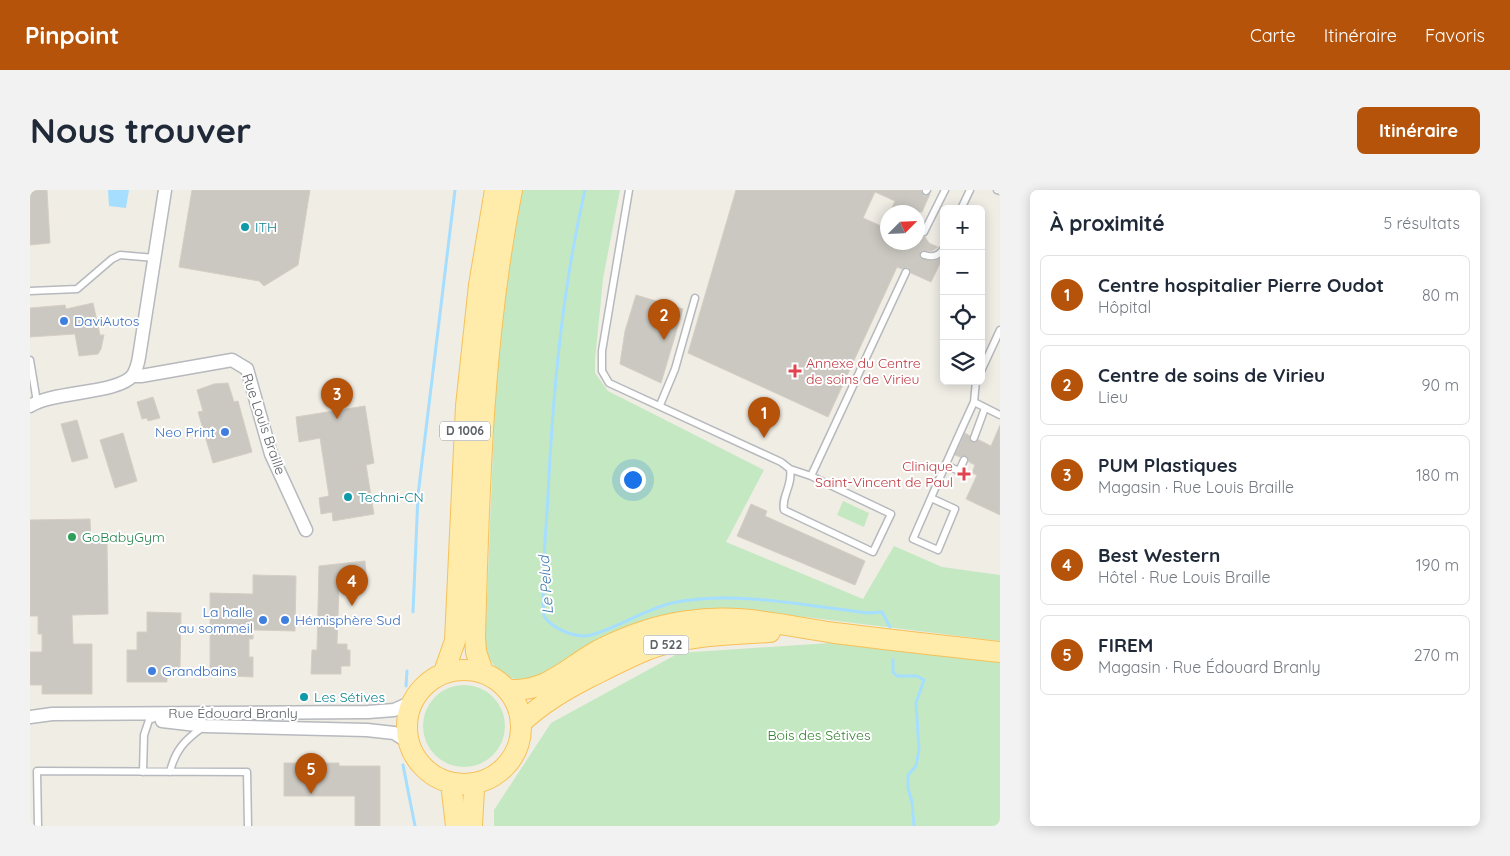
<!DOCTYPE html>
<html lang="fr">
<head>
<meta charset="utf-8">
<style>
	:root { --surface:#fff; --page:#f2f2f3; --text:#1f2937; --muted:#747a83; --line:#e0e1e3; --accent:#b45309 }
	body { margin:0; font-family:Quicksand,sans-serif; background:var(--page); color:var(--text) }
	.controls { position:absolute; right:15px; top:15px; display:grid; overflow:hidden; border-radius:8px; box-shadow:0 2px 12px #0003 }
	.controls button { width:45px; height:45px; display:grid; place-items:center; padding:0; border:0; border-bottom:1px solid var(--line); background:var(--surface); color:var(--text); font:25px sans-serif }
	.compass { position:absolute; left:850px; top:15px; width:45px; height:45px; border-radius:50%; background:var(--surface); box-shadow:0 2px 12px #0003; rotate:66deg }
	.you { position:absolute; left:602px; top:289px; width:18px; height:18px; margin:-12px; border:4px solid #fff; border-radius:50%; background:#1a73e8; box-shadow:0 0 0 8px #1a73e833 }
	.badge { display:grid; place-items:center; width:32px; height:32px; border-radius:50%; background:var(--accent); color:#fff; font-size:16px; font-weight:700 }
	.pin { position:absolute; translate:-50% -41px; filter:drop-shadow(0 1px 2px #0008) }
	.pin::after { content:''; position:absolute; top:26px; width:18px; height:15px; background:inherit; clip-path:polygon(0 0,100% 0,50% 100%) }
	.list { margin:0; padding:0; list-style:none }
	h2 { display:flex; justify-content:space-between; align-items:center; height:65px; margin:0; padding:0 20px; font-size:21px }
	h2 small { font-size:16px; font-weight:400; color:var(--muted) }
	.list li { display:grid; grid-template-columns:32px 1fr auto; gap:15px; align-items:center; box-sizing:border-box; height:80px; margin:0 10px 10px; padding:0 10px; border:1px solid var(--line); border-radius:8px }
	.list b { display:block; font-size:19px; white-space:nowrap }
	.list p { margin:0; font-size:16px; white-space:nowrap; color:var(--muted) }
	.list em { font-size:16px; font-style:normal; color:var(--muted) }
	.icon { flex:none; width:28px; height:28px; fill:none; stroke:currentColor; stroke-width:2; stroke-linecap:round; stroke-linejoin:round }
	.map { position:relative; flex:none; width:970px; height:636px; overflow:hidden; border-radius:8px }
	header { display:flex; align-items:center; gap:30px; box-sizing:border-box; height:70px; padding:0 25px; background:var(--accent); color:#fff }
	header strong { font-size:24px }
	nav { display:flex; gap:28px; margin-inline-start:auto; font-size:18px }
	.intro { display:flex; align-items:center; justify-content:space-between; box-sizing:border-box; height:120px; padding:0 30px }
	h1 { margin:0; font-size:35px }
	.button { padding:12px 22px; border-radius:8px; background:var(--accent); color:#fff; font-size:18px; font-weight:700 }
	main { display:flex; gap:30px; padding:0 30px }
	aside { flex:1; background:var(--surface); border-radius:8px; box-shadow:0 2px 12px #0003 }
	.map>svg:first-child { display:block }
	.green { fill:#c4e8c1 }
	.water { fill:#a6deff }
	.lines { fill:none; stroke-linecap:round; stroke-linejoin:round }
	.stream { stroke:#a6deff; stroke-width:3 }
	.building { fill:#cbc8c2; stroke:#d5cec3 }
	.lane-casing { stroke:#b6b9bd; stroke-width:9 }
	.street-casing { stroke:#b6b9bd; stroke-width:15 }
	.primary-casing { stroke:#f7c058; stroke-width:22 }
	.lane { stroke:#fff; stroke-width:6 }
	.street { stroke:#fff; stroke-width:12 }
	.primary { stroke:#ffecab; stroke-width:20 }
	.culture-dot { fill:#0f9aa8; stroke:#fff; stroke-width:2 }
	.shop-dot { fill:#3f7fe0; stroke:#fff; stroke-width:2 }
	.health-dot { fill:#e0444e; stroke:#fff; stroke-width:2 }
	.leisure-dot { fill:#2e9e5b; stroke:#fff; stroke-width:2 }
	.labels { text-anchor:middle; stroke-width:4; stroke-linejoin:round; paint-order:stroke }
	.shield { fill:#fff; stroke:#8e9194; stroke-width:1 }
	.shield-label { font-size:12px; font-weight:bold; fill:#5d6266 }
	.culture-label { font-size:14px; fill:#0d838f; stroke:#fff; text-anchor:start }
	.shop-label { font-size:14px; fill:#366cbe; stroke:#fff; text-anchor:start }
	.health-label { font-size:14px; fill:#be3a42; stroke:#fff; text-anchor:start }
	.street-label { font-size:14px; fill:#5d6266; stroke:#fff }
	.leisure-label { font-size:14px; fill:#27864d; stroke:#fff; text-anchor:start }
	.park-label { font-size:14px; fill:#328230; stroke:#fff }
	.water-label { font-size:15px; font-style:italic; fill:#3c7aad; stroke:#fff }
</style>
</head>
<body>
<header>
<strong>Pinpoint</strong>
<nav><a>Carte</a><a>Itinéraire</a><a>Favoris</a></nav>
</header>
<div class="intro"><h1>Nous trouver</h1><a class="button">Itinéraire</a></div>
<main>
<div class="map">
<svg width="970" height="636" viewBox="0 0 970 636">
	<rect width="100%" height="100%" fill="#f0ede5"/>
	<!-- green -->
	<path class="green" d="M490 0H590L573 89 565 170V183L578 201 734 280 696 352 833 409 864 356 912 377 970 385V451L709 419 685 418 651 423 498 491C477 490 463 479 455 460L464 236 461 221 470 132Z
		M813 311 839 323 834 337 807 325Z
		M800 453 970 469V636H464V620L521 533 649 463Z
		M393 536a41 41 0 1 1 82 0a41 41 0 1 1-82 0Z"/>
	<!-- water -->
	<path class="water" d="M78 0H99L96 18 79 16Z"/>
	<g class="lines">
		<!-- stream -->
		<path class="stream" d="M555 0C532 100 523 202 518 305 516 345 511 385 514 426 521 438 546 449 561 445 588 438 613 420 642 413 704 400 776 416 838 423L852 422 860 437
			M383 422 388 305 425 0
			M863 470V482L867 486H887L894 490 886 513 889 560 886 576 878 585V598L882 612 884 636
			M376 496 377 481
			M373 575 385 636"/>
	</g>
	<!-- building -->
	<path class="building" d="M0 0H17L20 53 0 55Z
		M162 0H280L268 75 234 96 229 91 149 77Z
		M706 0H891L894 6 900 4 892 22H860L865 11 845 2 833 28 858 39V52H888V34L890 45 895 47 899 53 908 57 902 61H891L890 68 903 71 913 67 901 92 881 83 878 77 872 79 867 77 798 227 658 163Z
		M606 105 653 119 631 193 590 174 595 141Z
		M63 113 70 145H74L71 159 68 164 49 166 45 144 0 147V118L35 115 36 119Z
		M198 193 204 212 208 211 222 262 183 273 168 222 173 221 167 200 184 194Z
		M123 207 130 228 118 231 117 228 112 229 107 212Z
		M335 216 344 273 336 275 344 324 303 331 302 322 291 324 289 308 299 306 290 248 269 252 266 227Z
		M47 230 58 268 42 272 31 234Z
		M970 235V325L936 309 947 285 942 283 945 275 939 272 936 266 930 267 925 265 935 243 940 246 942 252 949 250 961 256Z
		M93 243 107 291 85 298 70 250Z
		M721 314 737 321 735 326 835 371 825 395 707 346Z
		M60 329 61 351 77 350 78 424 42 425 43 454H62V504H12V495H0V462H12V444H8V426H0V330Z
		M335 371 337 395 309 398 307 454H317V460H320V476H311V484H281L282 460H287L289 376Z
		M223 385 266 386 265 441 223 440V449H219V467H223V487L180 485V403L223 404Z
		M117 422 151 423 150 478H137V492H97V460H107V442H117Z
		M254 573H309V576H350V636H325V606H254Z"/>
	<g class="lines">
		<!-- lane casing -->
		<g class="lane-casing">
			<path id="lane" d="M599 0 572 161V181L579 193 751 272 760 279 781 286 861 324 843 362 754 320C751 306 763 296 760 279
				M967 0 970 1
				M896 1 897 0
				M931 19 940 0
				M894 42 915 0
				M894 65C903 68 909 66 914 58
				M0 101 47 99 82 69 90 65 125 68
				M0 170 7 212
				M951 181 970 140
				M946 191 944 212 970 225
				M630 215 645 179 665 108
				M944 248 955 218
				M916 275 929 281 934 270
				M781 286 876 82
				M901 308 925 319 908 360 883 349C903 303 923 257 944 212
				M113 582 114 545 119 530 125 528
				M140 582C145 560 155 550 173 537
				M8 636 7 581 217 582 218 636"/>
		</g>
		<!-- street casing -->
		<g class="street-casing">
			<path id="street" d="M102 186H111L202 170 217 179 241 264 276 340
				M0 216C23 201 89 204 103 185 106 180 108 173 109 167L135 0
				M0 527 22 524 338 522 364 520 382 512
				M132 531 175 536 337 540 364 543 378 552"/>
		</g>
		<!-- primary casing -->
		<g class="primary-casing">
			<path id="primary" d="M377 537a57 57 0 1 1 114 0a57 57 0 1 1-114 0Z
				M414 482 425 451 436 216 449 95 465 0
				M453 482 446 462 445 446C449 297 453 147 482 0
				M478 500C518 502 536 478 569 460 597 446 627 435 658 431 708 423 755 436 805 443 860 450 915 456 970 462
				M491 533C512 513 535 500 560 487 580 477 599 467 619 459 658 445 700 444 740 442
				M421 593 426 636
				M442 636 444 599 446 593"/>
		</g>
		<!-- lane -->
		<use href="#lane" class="lane"/>
		<!-- street -->
		<use href="#street" class="street"/>
		<!-- primary -->
		<use href="#primary" class="primary"/>
	</g>
	<!-- markers -->
	<g class="culture-dot">
		<circle cx="215" cy="37" r="5"/>
		<circle cx="318" cy="307" r="5"/>
		<circle cx="274" cy="507" r="5"/>
	</g>
	<g class="shop-dot">
		<circle cx="34" cy="131" r="5"/>
		<circle cx="195" cy="242" r="5"/>
		<circle cx="233" cy="430" r="5"/>
		<circle cx="255" cy="430" r="5"/>
		<circle cx="122" cy="481" r="5"/>
	</g>
	<g class="health-dot">
		<path d="M762.5 173.5h5v5h5v5h-5v5h-5v-5h-5v-5h5z"/>
		<path d="M931.5 276.5h5v5h5v5h-5v5h-5v-5h-5v-5h5z"/>
	</g>
	<circle class="leisure-dot" cx="42" cy="347" r="5"/>
	<g class="labels">
		<!-- shield labels -->
		<g class="shield">
			<rect x="410" y="231.5" width="50" height="19" rx="4"/>
			<rect x="613.5" y="445.5" width="45" height="19" rx="4"/>
		</g>
		<g class="shield-label">
			<text x="435" y="245">D 1006</text>
			<text x="636" y="459">D 522</text>
		</g>
		<!-- culture labels -->
		<g class="culture-label">
			<text x="225" y="42">ITH</text>
			<text x="328" y="312">Techni-CN</text>
			<text x="284" y="512">Les Sétives</text>
		</g>
		<!-- shop labels -->
		<g class="shop-label">
			<text x="44" y="136">DaviAutos</text>
			<text x="185" y="247" text-anchor="end">Neo Print</text>
			<text x="223" y="427" text-anchor="end">La halle<tspan x="223" dy="16">au sommeil</tspan></text>
			<text x="265" y="435">Hémisphère Sud</text>
			<text x="132" y="486">Grandbains</text>
		</g>
		<!-- health labels -->
		<g class="health-label">
			<text x="776" y="178">Annexe du Centre<tspan x="776" dy="16">de soins de Virieu</tspan></text>
			<text x="923" y="281" text-anchor="end">Clinique<tspan x="923" dy="16">Saint-Vincent de Paul</tspan></text>
		</g>
		<!-- street labels -->
		<g class="street-label">
			<text transform="translate(234 234) rotate(71)" y="5">Rue Louis Braille</text>
			<text x="203" y="528">Rue Édouard Branly</text>
		</g>
		<!-- leisure labels -->
		<g class="leisure-label">
			<text x="52" y="352">GoBabyGym</text>
		</g>
		<!-- park labels -->
		<g class="park-label">
			<text x="789" y="550">Bois des Sétives</text>
		</g>
		<!-- water labels -->
		<g class="water-label">
			<text transform="translate(516 395) rotate(-94)" y="5">Le Pelud</text>
		</g>
	</g>
</svg>
<div class="controls">
<button>+</button>
<button>−</button>
<button><svg class="icon" aria-label="locate" viewBox="0 0 24 24"><circle cx="12" cy="12" r="6"/><path d="M12 2v4M12 18v4M2 12h4M18 12h4"/></svg></button>
<button><svg class="icon" aria-label="layers" viewBox="0 0 24 24"><path d="M12 4l9 5-9 5-9-5zM3 14l9 5 9-5"/></svg></button>
</div>
<svg class="compass" viewBox="-18 -18 36 36"><path d="M0-13l5 13h-10z" fill="#e53935"/><path d="M0 13l5-13h-10z" fill="#747a83"/></svg>
<div class="you"></div>
<div class="pin badge" style="left:734px;top:248px">1</div>
<div class="pin badge" style="left:634px;top:150px">2</div>
<div class="pin badge" style="left:307px;top:229px">3</div>
<div class="pin badge" style="left:322px;top:416px">4</div>
<div class="pin badge" style="left:281px;top:604px">5</div>
</div>
<aside>
<h2>À proximité<small>5 résultats</small></h2>
<ul class="list">
<li><span class="badge">1</span><div><b>Centre hospitalier Pierre Oudot</b><p>Hôpital</p></div><em>80 m</em></li>
<li><span class="badge">2</span><div><b>Centre de soins de Virieu</b><p>Lieu</p></div><em>90 m</em></li>
<li><span class="badge">3</span><div><b>PUM Plastiques</b><p>Magasin · Rue Louis Braille</p></div><em>180 m</em></li>
<li><span class="badge">4</span><div><b>Best Western</b><p>Hôtel · Rue Louis Braille</p></div><em>190 m</em></li>
<li><span class="badge">5</span><div><b>FIREM</b><p>Magasin · Rue Édouard Branly</p></div><em>270 m</em></li>
</ul>
</aside>
</main>
</body>
</html>
